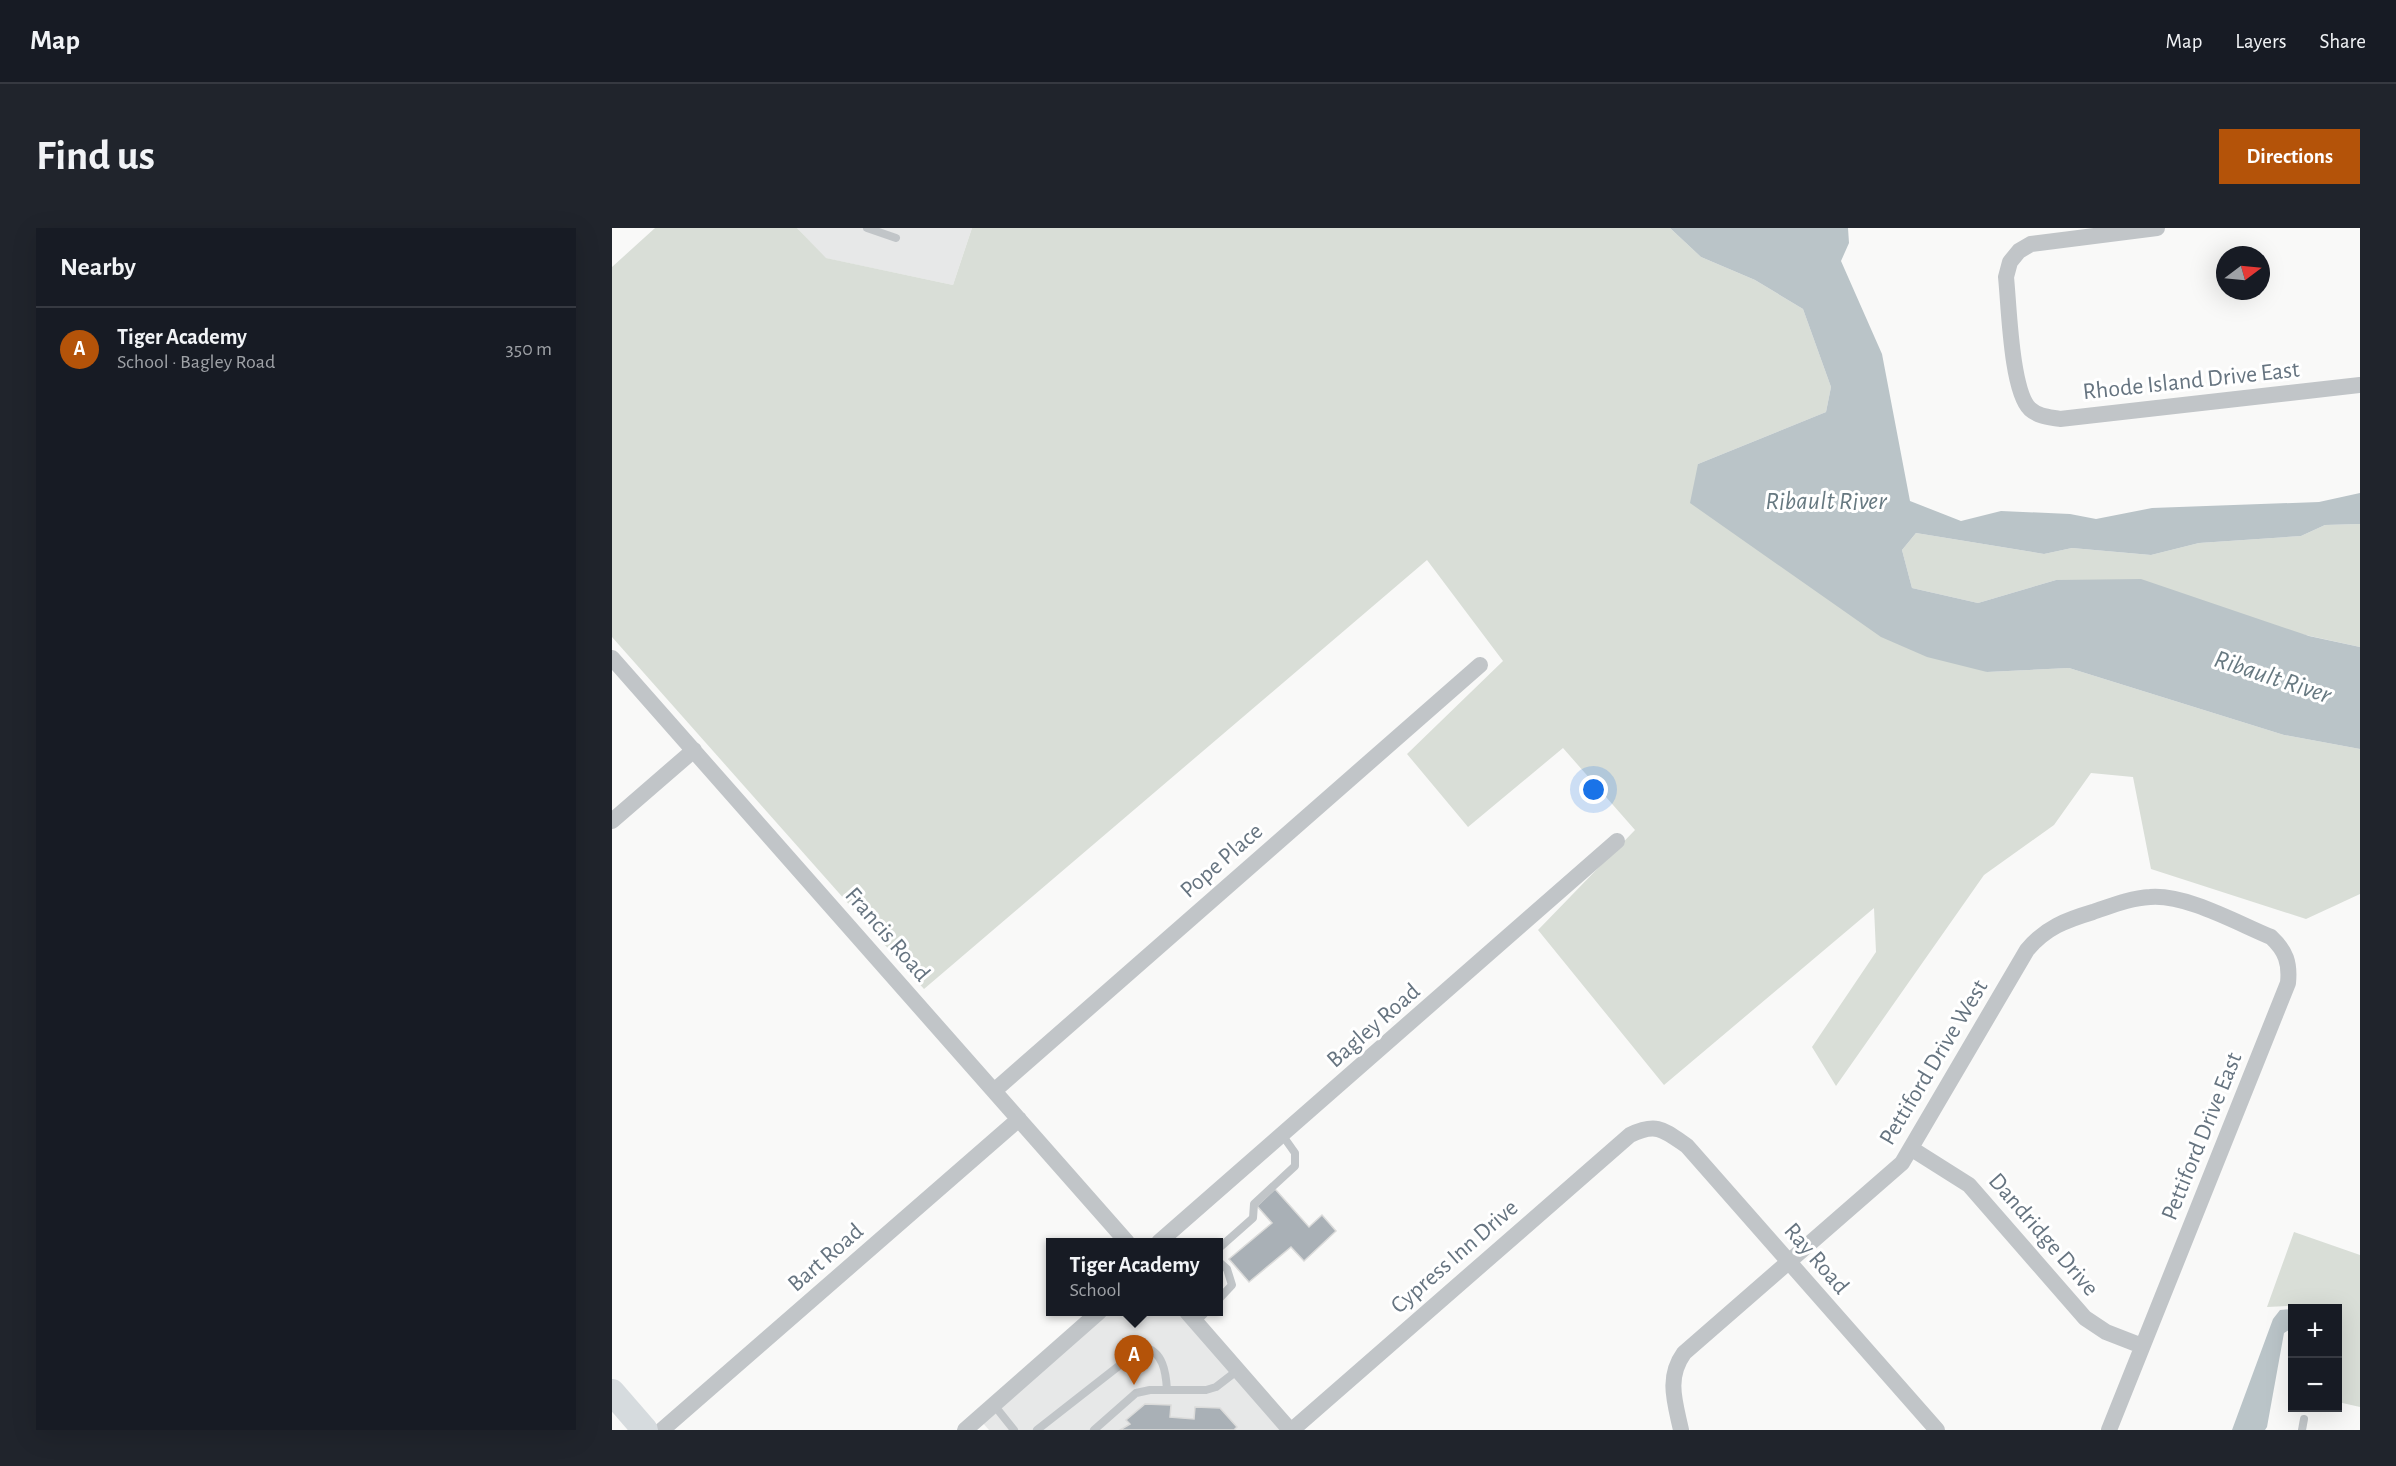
<!DOCTYPE html>
<html lang="en">
<head>
<meta charset="utf-8">
<style>
	:root { --surface:#171b24; --page:#20242c; --text:#f1f3f6; --muted:#9ea1a6; --line:#363941; --accent:#b45309 }
	body { margin:0; font-family:"Alegreya Sans",sans-serif; background:var(--page); color:var(--text) }
	.controls { position:absolute; right:18px; bottom:18px; display:grid; overflow:hidden; border-radius:0px; box-shadow:0 6px 24px #0002 }
	.controls button { width:54px; height:54px; display:grid; place-items:center; padding:0; border:0; border-bottom:2px solid var(--line); background:var(--surface); color:var(--text); font:30px sans-serif }
	.compass { position:absolute; left:1604px; top:18px; width:54px; height:54px; border-radius:50%; background:var(--surface); box-shadow:0 6px 24px #0002; rotate:74deg }
	.you { position:absolute; left:982px; top:562px; width:21px; height:21px; margin:-15px; border:4px solid #fff; border-radius:50%; background:#1a73e8; box-shadow:0 0 0 9px #1a73e833 }
	.badge { display:grid; place-items:center; width:39px; height:39px; border-radius:50%; background:var(--accent); color:#fff; font-size:20px; font-weight:700 }
	.pin { position:absolute; translate:-50% -50px; filter:drop-shadow(0 2px 3px #0008) }
	.pin::after { content:''; position:absolute; top:32px; width:21px; height:18px; background:inherit; clip-path:polygon(0 0,100% 0,50% 100%) }
	.popup { position:absolute; left:434px; top:1010px; width:177px; height:78px; box-sizing:border-box; display:grid; place-content:center; border-radius:0px; background:var(--surface); filter:drop-shadow(0 2px 4px #0005); font-size:20px; white-space:nowrap; color:var(--muted) }
	.popup b { font-size:22px; color:var(--text) }
	.popup::after { content:''; position:absolute; left:50%; top:100%; margin-left:-12px; border:12px solid transparent; border-top-color:var(--surface) }
	.list { margin:0; padding:0; list-style:none }
	h2 { display:flex; justify-content:space-between; align-items:center; height:78px; margin:0; padding:0 24px; font-size:26px }
	h2 small { font-size:20px; font-weight:400; color:var(--muted) }
	.list li { display:grid; grid-template-columns:39px 1fr auto; gap:18px; align-items:center; box-sizing:border-box; height:84px; padding:0 24px; border-top:2px solid var(--line) }
	.list b { display:block; font-size:22px; white-space:nowrap }
	.list p { margin:0; font-size:20px; white-space:nowrap; color:var(--muted) }
	.list em { font-size:20px; font-style:normal; color:var(--muted) }
	.map { position:relative; flex:none; width:1748px; height:1202px; overflow:hidden; border-radius:0px }
	header { display:flex; align-items:center; gap:36px; box-sizing:border-box; height:84px; padding:0 30px; background:var(--surface); border-bottom:2px solid var(--line) }
	header strong { font-size:28px }
	nav { display:flex; gap:33px; margin-inline-start:auto; font-size:21px }
	.intro { display:flex; align-items:center; justify-content:space-between; box-sizing:border-box; height:144px; padding:0 36px }
	h1 { margin:0; font-size:42px }
	.button { padding:15px 27px; border-radius:0px; background:var(--accent); color:#fff; font-size:21px; font-weight:700 }
	main { display:flex; gap:36px; padding:0 36px }
	aside { flex:1; background:var(--surface); border-radius:0px; box-shadow:0 6px 24px #0002 }
	.map>svg:first-child { display:block }
	.built { fill:#e7e8e8 }
	.green { fill:#d9ded7 }
	.water { fill:#bac4c8 }
	.building { fill:#a9b0b6; stroke:#dbdbda; stroke-width:1.5 }
	.lines { fill:none; stroke-linecap:round; stroke-linejoin:round }
	.service { stroke:#c1c5c8; stroke-width:8 }
	.minor { stroke:#c1c5c8; stroke-width:16 }
	.primary { stroke:#d6dbde; stroke-width:26 }
	.labels { text-anchor:middle; stroke-width:6; stroke-linejoin:round; paint-order:stroke }
	.street-label { font-size:24px; fill:#667480; stroke:#fff }
	.water-label { font-size:26px; font-style:italic; fill:#677981; stroke:#fff }
</style>
</head>
<body>
<header>
<strong>Map</strong>
<nav><a>Map</a><a>Layers</a><a>Share</a></nav>
</header>
<div class="intro"><h1>Find us</h1><a class="button">Directions</a></div>
<main>
<aside>
<h2>Nearby<small></small></h2>
<ul class="list">
<li><span class="badge">A</span><div><b>Tiger Academy</b><p>School · Bagley Road</p></div><em>350 m</em></li>
</ul>
</aside>
<div class="map">
<svg width="1748" height="1202" viewBox="0 0 1748 1202">
	<rect width="100%" height="100%" fill="#f9f9f8"/>
	<!-- built -->
	<path class="built" d="M185 0H360L341 57 213 30Z
		M498 1084H567L671 1202H377L370 1194Z"/>
	<!-- green -->
	<path class="green" d="M43 0H185L214 30 341 57 360 0H1058L1089 29 1143 52 1191 81 1219 159 1214 184 1086 236 1375 444 1457 440 1672 507 1748 521V666L1694 691 1539 641 1521 549 1479 545 1442 597 1372 647 1224 858 1200 819 1264 724 1262 680 1052 857 926 702 1023 602 951 520 856 599 795 526 891 433 815 332 312 761 0 409V39Z
		M1748 296V419L1444 352 1366 375 1300 360 1290 322 1304 305 1432 326 1460 320 1539 327 1587 315 1689 308 1713 297Z
		M1682 1004 1748 1027V1179L1726 1174V1110L1728 1089 1720 1076 1655 1079Z"/>
	<!-- water -->
	<path class="water" d="M1058 0H1236L1237 15 1229 33 1270 126 1298 273 1349 293 1389 283 1458 286 1484 291 1540 280 1707 274 1748 265V296L1713 297 1689 308 1587 315 1539 327 1460 320 1432 326 1304 305 1290 322 1300 360 1366 375 1444 352 1529 351 1697 408 1748 419V521L1672 507 1457 440 1375 444 1315 429 1269 409 1078 275 1086 236 1214 184 1219 159 1191 81 1143 52 1089 29Z
		M1680 1081V1100L1672 1105 1655 1199 1653 1202H1620L1661 1091 1668 1082Z"/>
	<!-- building -->
	<path class="building" d="M663 961 697 999 710 987 724 1003 692 1033 679 1019 637 1054 617 1031 660 995 645 978Z
		M533 1176 559 1177 558 1189 582 1191 583 1179 608 1180 625 1199 622 1202H508L518 1196 514 1192Z"/>
	<g class="lines">
		<!-- service -->
		<path class="service" d="M255 0 284 10
			M606 1021 641 990 642 976 683 938V925L671 908
			M606 1033 615 1041 620 1057 606 1072
			M584 1094 594 1084
			M382 1177 402 1202
			M425 1202 531 1119C551 1123 554 1144 555 1162
			M482 1202 524 1165 538 1162H594L604 1159 626 1142
			M1690 1202 1692 1191"/>
		<!-- minor -->
		<path class="minor" d="M1545 0 1419 16 1407 23 1398 34 1394 49C1397 77 1399 163 1418 181 1427 189 1437 189 1448 191L1748 157
			M0 430 515 1014
			M0 593 82 522
			M382 863 868 437
			M1300 921 1357 957 1473 1090 1494 1104 1530 1118
			M547 1014 1005 613
			M575 1084 678 1202
			M50 1202 407 891
			M353 1202 487 1084
			M680 1202 1018 907C1045 894 1052 902 1075 918L1325 1202
			M1069 1202C1063 1174 1054 1150 1072 1125L1290 935 1415 722C1433 700 1454 692 1481 684 1499 678 1518 670 1538 669 1574 666 1625 695 1659 709 1674 723 1678 735 1676 755L1497 1202"/>
		<!-- primary -->
		<path class="primary" d="M0 1164 33 1202"/>
	</g>
	<g class="labels">
		<!-- street labels -->
		<g class="street-label">
			<text transform="translate(1579 152) rotate(-6)" y="8">Rhode Island Drive East</text>
			<text transform="translate(609 632) rotate(-41)" y="8">Pope Place</text>
			<text transform="translate(276 706) rotate(49)" y="8">Francis Road</text>
			<text transform="translate(761 797) rotate(-41)" y="8">Bagley Road</text>
			<text transform="translate(1321 834) rotate(-59)" y="8">Pettiford Drive West</text>
			<text transform="translate(1589 908) rotate(-68)" y="8">Pettiford Drive East</text>
			<text transform="translate(1432 1006) rotate(49)" y="8">Dandridge Drive</text>
			<text transform="translate(842 1028) rotate(-41)" y="8">Cypress Inn Drive</text>
			<text transform="translate(213 1029) rotate(-41)" y="8">Bart Road</text>
			<text transform="translate(1205 1030) rotate(49)" y="8">Ray Road</text>
		</g>
		<!-- water labels -->
		<g class="water-label">
			<text x="1214" y="281">Ribault River</text>
			<text transform="translate(1661 448) rotate(18)" y="9">Ribault River</text>
		</g>
	</g>
</svg>
<div class="controls">
<button>+</button>
<button>−</button>
</div>
<svg class="compass" viewBox="-18 -18 36 36"><path d="M0-13l5 13h-10z" fill="#e53935"/><path d="M0 13l5-13h-10z" fill="#9ea1a6"/></svg>
<div class="you"></div>
<div class="pin badge" style="left:522px;top:1157px">A</div>
<div class="popup"><b>Tiger Academy</b>School</div>
</div>
</main>
</body>
</html>
